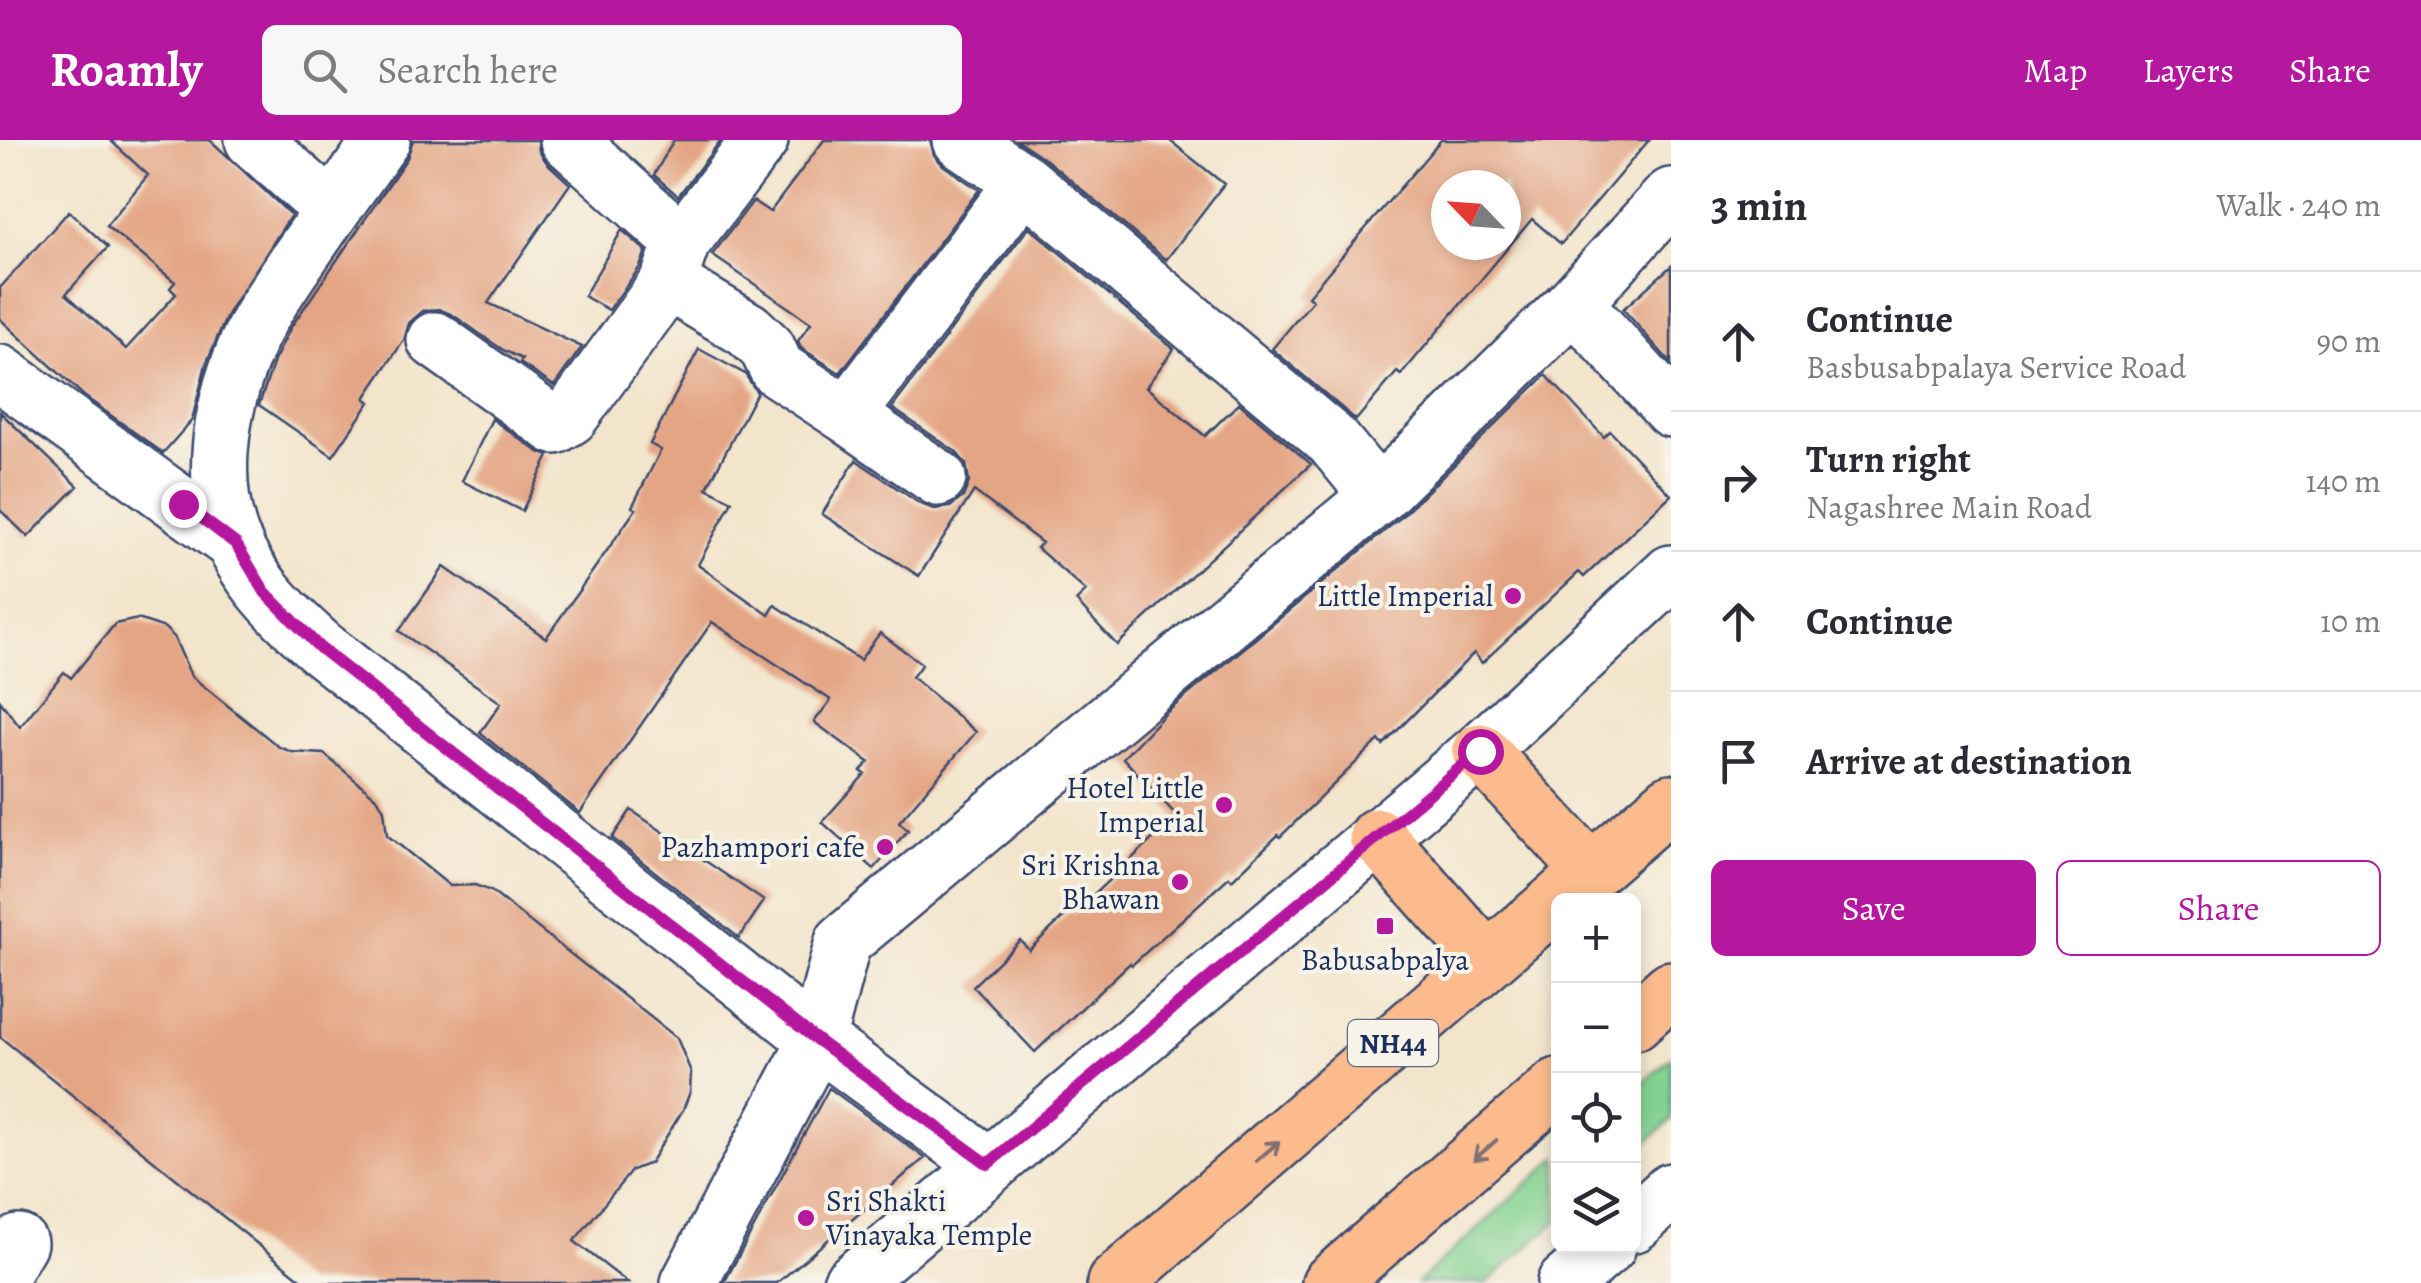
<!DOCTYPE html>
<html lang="en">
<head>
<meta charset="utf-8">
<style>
	:root { --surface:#fff; --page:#f7f7f7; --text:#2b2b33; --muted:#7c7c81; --line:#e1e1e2; --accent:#b5179e }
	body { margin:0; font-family:Alegreya,serif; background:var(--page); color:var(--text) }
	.controls { position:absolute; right:30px; bottom:30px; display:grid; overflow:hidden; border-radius:15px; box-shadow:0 5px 15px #0003 }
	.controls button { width:90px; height:90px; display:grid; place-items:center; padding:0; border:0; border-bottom:2px solid var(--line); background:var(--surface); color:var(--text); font:50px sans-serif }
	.compass { position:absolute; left:1431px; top:30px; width:90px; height:90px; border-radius:50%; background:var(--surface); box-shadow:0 5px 15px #0003; rotate:295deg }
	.stop { position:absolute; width:30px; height:30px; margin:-22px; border:8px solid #b5179e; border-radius:50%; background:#fff }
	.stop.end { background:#b5179e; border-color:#fff; box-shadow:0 2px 10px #0008 }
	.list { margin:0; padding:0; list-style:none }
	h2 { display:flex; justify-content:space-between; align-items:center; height:130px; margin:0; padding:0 40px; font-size:42px }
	h2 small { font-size:32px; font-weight:400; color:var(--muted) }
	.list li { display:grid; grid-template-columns:65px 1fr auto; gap:30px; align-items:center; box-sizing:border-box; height:140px; padding:0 40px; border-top:2px solid var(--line) }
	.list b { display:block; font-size:38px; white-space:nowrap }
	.list p { margin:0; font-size:32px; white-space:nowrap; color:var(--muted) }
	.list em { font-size:32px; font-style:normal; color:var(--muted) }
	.actions { display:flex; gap:20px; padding:30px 40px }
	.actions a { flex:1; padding:22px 0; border:2px solid var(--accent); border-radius:15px; text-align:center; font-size:35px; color:var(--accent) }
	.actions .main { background:var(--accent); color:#fff }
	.icon { flex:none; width:55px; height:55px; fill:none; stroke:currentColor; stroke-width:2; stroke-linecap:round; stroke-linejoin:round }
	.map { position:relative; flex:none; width:1671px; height:1143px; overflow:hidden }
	header { display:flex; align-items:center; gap:60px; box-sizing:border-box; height:140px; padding:0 50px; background:var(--accent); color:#fff }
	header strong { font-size:48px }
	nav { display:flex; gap:55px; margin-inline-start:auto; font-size:35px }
	.search { width:700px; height:90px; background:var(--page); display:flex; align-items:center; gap:25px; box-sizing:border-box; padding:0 35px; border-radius:15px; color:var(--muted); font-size:38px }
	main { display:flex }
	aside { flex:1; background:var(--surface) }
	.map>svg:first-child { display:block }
	.green { fill:#83d291; stroke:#4f8078; stroke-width:2.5 }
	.building { fill:#e4a584; fill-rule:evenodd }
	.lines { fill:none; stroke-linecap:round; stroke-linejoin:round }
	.minor-casing { stroke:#3b4a6e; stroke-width:60 }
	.highway-casing { stroke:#3b4a6e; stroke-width:60 }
	.minor { stroke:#fff; stroke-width:55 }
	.highway { stroke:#fbbb8d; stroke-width:55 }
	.oneway { stroke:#806e73 }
	.route { stroke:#b5179e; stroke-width:12 }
	.poi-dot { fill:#b5179e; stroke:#f7f3e8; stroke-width:4 }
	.labels { text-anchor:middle; stroke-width:8; stroke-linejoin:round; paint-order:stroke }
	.shield { fill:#f7f3e8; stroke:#5d6a87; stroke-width:2.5 }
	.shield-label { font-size:28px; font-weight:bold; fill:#1b2f5e }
	.poi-label { font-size:30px; fill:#1b2f5e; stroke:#f7f3e8; text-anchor:end }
</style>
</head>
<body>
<header>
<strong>Roamly</strong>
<div class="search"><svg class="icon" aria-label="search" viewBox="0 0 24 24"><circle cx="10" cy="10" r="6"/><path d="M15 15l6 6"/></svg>Search here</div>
<nav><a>Map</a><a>Layers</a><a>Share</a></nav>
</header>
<main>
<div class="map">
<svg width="1671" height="1143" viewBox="0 0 1671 1143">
	<rect width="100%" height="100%" fill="#f7f3e8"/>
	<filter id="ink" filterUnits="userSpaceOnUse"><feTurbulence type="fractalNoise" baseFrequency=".01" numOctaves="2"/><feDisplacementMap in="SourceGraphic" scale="20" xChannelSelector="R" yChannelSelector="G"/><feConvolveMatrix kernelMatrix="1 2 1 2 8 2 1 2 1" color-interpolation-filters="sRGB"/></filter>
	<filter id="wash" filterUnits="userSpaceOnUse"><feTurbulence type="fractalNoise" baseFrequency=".0048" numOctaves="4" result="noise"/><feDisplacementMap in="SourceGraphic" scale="40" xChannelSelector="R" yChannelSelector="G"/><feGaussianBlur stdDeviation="2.25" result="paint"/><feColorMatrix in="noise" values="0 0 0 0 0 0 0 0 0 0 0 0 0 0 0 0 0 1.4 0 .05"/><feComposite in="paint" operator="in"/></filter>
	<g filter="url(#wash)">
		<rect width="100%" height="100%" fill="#f3e5cc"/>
		<!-- green -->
		<path class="green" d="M1671 917V980L1634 1014V951Z
			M1558 1017V1080L1487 1143H1417Z"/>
		<g id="blocks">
			<!-- building -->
			<path class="building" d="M110 0H210L291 75 228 173 206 224 192 280 163 313 84 256 0 179V148L69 71 108 107 66 154 126 209 176 154 170 148 175 142 106 86 148 35Z
				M413 0H538L539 11 547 23 570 44 488 163 582 207 554 246 520 223 522 219 503 210 453 175 439 169 423 171 409 183 404 200 365 258 370 262 333 316 259 265 274 221 291 187 407 18Z
				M674 0H721L678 56 654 35Z
				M824 0H930L934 15 943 25 979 50 840 233 801 208 798 201 811 183 712 115 753 61 770 72Z
				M1017 0H1169L1224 44 1166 120 1044 18Z
				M1441 0H1649L1561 104 1532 79 1401 235 1397 232 1356 280 1272 209 1313 160 1308 156ZM1446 45H1506V105H1446Z
				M1029 87 1174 209 1146 247 1205 296 1239 263 1311 324 1117 505 1076 461 1086 451 1037 408 1042 403 974 351 919 436 822 374 856 320 920 364 934 369 950 367 963 357 969 342 966 324 956 312 892 268Z
				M622 90 646 111 640 127 609 170 584 156Z
				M1671 126V223L1623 169Z
				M699 209 745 234 757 252 707 348 732 361 698 425 769 475 775 465 860 520 880 493 922 524 912 537 976 592 899 682 908 690 874 729 822 682 865 634 861 631 869 622 814 582 831 560 712 482 580 673 480 593 501 563 399 491 444 427 546 498 636 369 632 367 661 310 650 304Z
				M1546 235 1604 297 1610 291 1671 355 1584 437 1579 432 1482 523 1474 513 1383 605 1379 600 1280 697 1278 695 1232 740 1229 737 1132 825 1130 823 1035 912 973 846 1020 800 1029 810 1070 771 1073 774 1177 676 1123 618 1166 573 1400 378Z
				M0 272 78 346 28 397 0 370Z
				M492 279 537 311 549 316 522 371 462 341Z
				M138 479 165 488 174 497 191 536 279 607 292 612 324 614 378 659 384 670 387 695 450 746 475 745 491 751 677 898 691 932 690 952 683 970 650 1023 632 1030 574 1101 628 1143H306L0 897V561L20 587 64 532 71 538 115 484Z
				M631 670 764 761 739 798 612 698Z
				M829 948 925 1018 777 1143H724Z"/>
		</g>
	</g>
	<g filter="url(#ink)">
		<use href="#blocks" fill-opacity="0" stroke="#3b4a6e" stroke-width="2.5"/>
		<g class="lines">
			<!-- minor casing -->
			<g class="minor-casing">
				<path id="minor" d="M253 0 332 70C307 108 277 146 256 186 226 244 208 323 228 387 242 435 285 476 321 508L817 900 988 1025
					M568 0 682 102 668 142 748 190 767 208 777 229 847 275 1024 42 1333 301 1378 356
					M961 0 1024 42
					M332 70 382 0
					M682 102 760 0
					M1574 163 1671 269
					M435 200 555 286 570 277 668 142
					M0 233 235 404
					M847 275 938 338
					M1634 1084 1671 1051
					M0 1135 19 1103
					M689 1143 817 900 843 802 1378 356 1574 163 1671 56
					M851 1143 1480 611 1671 433
					M1565 1143 1608 1106"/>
			</g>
			<!-- highway casing -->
			<g class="highway-casing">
				<path id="highway" d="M1480 611 1591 731
					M1377 696 1487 820
					M1634 882 1671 849
					M1115 1143 1671 662
					M1330 1143 1558 946"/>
			</g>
			<!-- minor -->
			<use href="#minor" class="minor"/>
			<!-- highway -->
			<use href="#highway" class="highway"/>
		</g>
		<!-- one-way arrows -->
		<defs><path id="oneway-shaft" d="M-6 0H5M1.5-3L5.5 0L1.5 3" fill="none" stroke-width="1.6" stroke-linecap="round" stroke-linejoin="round" transform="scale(2.5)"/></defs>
		<g class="oneway">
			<use href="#oneway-shaft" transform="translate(1485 1010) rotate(139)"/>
			<use href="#oneway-shaft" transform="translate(1268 1011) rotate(-41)"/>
		</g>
	</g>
	<g class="lines" filter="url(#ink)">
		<!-- route -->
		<path class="route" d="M183 364 236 404 265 452 320 508 817 900 988 1024 1480 611"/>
	</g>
	<!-- markers -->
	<g class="poi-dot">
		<circle cx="1513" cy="456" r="10"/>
		<circle cx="1224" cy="665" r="10"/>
		<circle cx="885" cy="707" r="10"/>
		<circle cx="1180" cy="742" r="10"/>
		<rect x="1375" y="776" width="20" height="20" rx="5"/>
		<circle cx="806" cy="1078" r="10"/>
	</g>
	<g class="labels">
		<!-- shield labels -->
		<rect class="shield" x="1348" y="880" width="90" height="46" rx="8"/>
		<g class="shield-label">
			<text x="1393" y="913">NH44</text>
		</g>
		<!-- poi labels -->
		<g class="poi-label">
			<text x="1493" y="466">Little Imperial</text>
			<text x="1204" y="658">Hotel Little<tspan x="1204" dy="34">Imperial</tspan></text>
			<text x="865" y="717">Pazhampori cafe</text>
			<text x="1160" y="735">Sri Krishna<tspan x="1160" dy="34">Bhawan</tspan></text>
			<text x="1385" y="830" text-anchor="middle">Babusabpalya</text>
			<text x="826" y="1071" text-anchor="start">Sri Shakti<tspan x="826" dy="34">Vinayaka Temple</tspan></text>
		</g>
	</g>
</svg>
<div class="controls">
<button>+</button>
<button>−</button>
<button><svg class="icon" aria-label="locate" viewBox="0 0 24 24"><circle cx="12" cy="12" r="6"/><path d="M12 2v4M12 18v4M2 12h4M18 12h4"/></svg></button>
<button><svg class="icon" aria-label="layers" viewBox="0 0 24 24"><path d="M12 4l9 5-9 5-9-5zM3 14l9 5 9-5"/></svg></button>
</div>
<svg class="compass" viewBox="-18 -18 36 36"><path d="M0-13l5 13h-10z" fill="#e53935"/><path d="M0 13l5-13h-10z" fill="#7c7c81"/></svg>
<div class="stop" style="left:1480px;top:611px"></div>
<div class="stop end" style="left:183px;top:364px"></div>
</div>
<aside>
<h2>3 min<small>Walk · 240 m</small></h2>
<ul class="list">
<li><svg class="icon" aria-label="ahead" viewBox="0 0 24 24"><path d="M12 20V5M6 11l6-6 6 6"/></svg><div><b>Continue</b><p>Basbusabpalaya Service Road</p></div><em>90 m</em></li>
<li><svg class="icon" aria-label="right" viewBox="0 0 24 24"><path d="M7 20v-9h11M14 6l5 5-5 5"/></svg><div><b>Turn right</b><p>Nagashree Main Road</p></div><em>140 m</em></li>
<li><svg class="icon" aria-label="ahead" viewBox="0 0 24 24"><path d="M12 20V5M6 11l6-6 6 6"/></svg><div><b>Continue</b></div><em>10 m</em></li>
<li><svg class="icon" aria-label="arrive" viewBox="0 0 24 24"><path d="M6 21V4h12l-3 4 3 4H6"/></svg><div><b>Arrive at destination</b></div></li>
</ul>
<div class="actions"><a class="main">Save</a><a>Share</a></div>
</aside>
</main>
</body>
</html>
